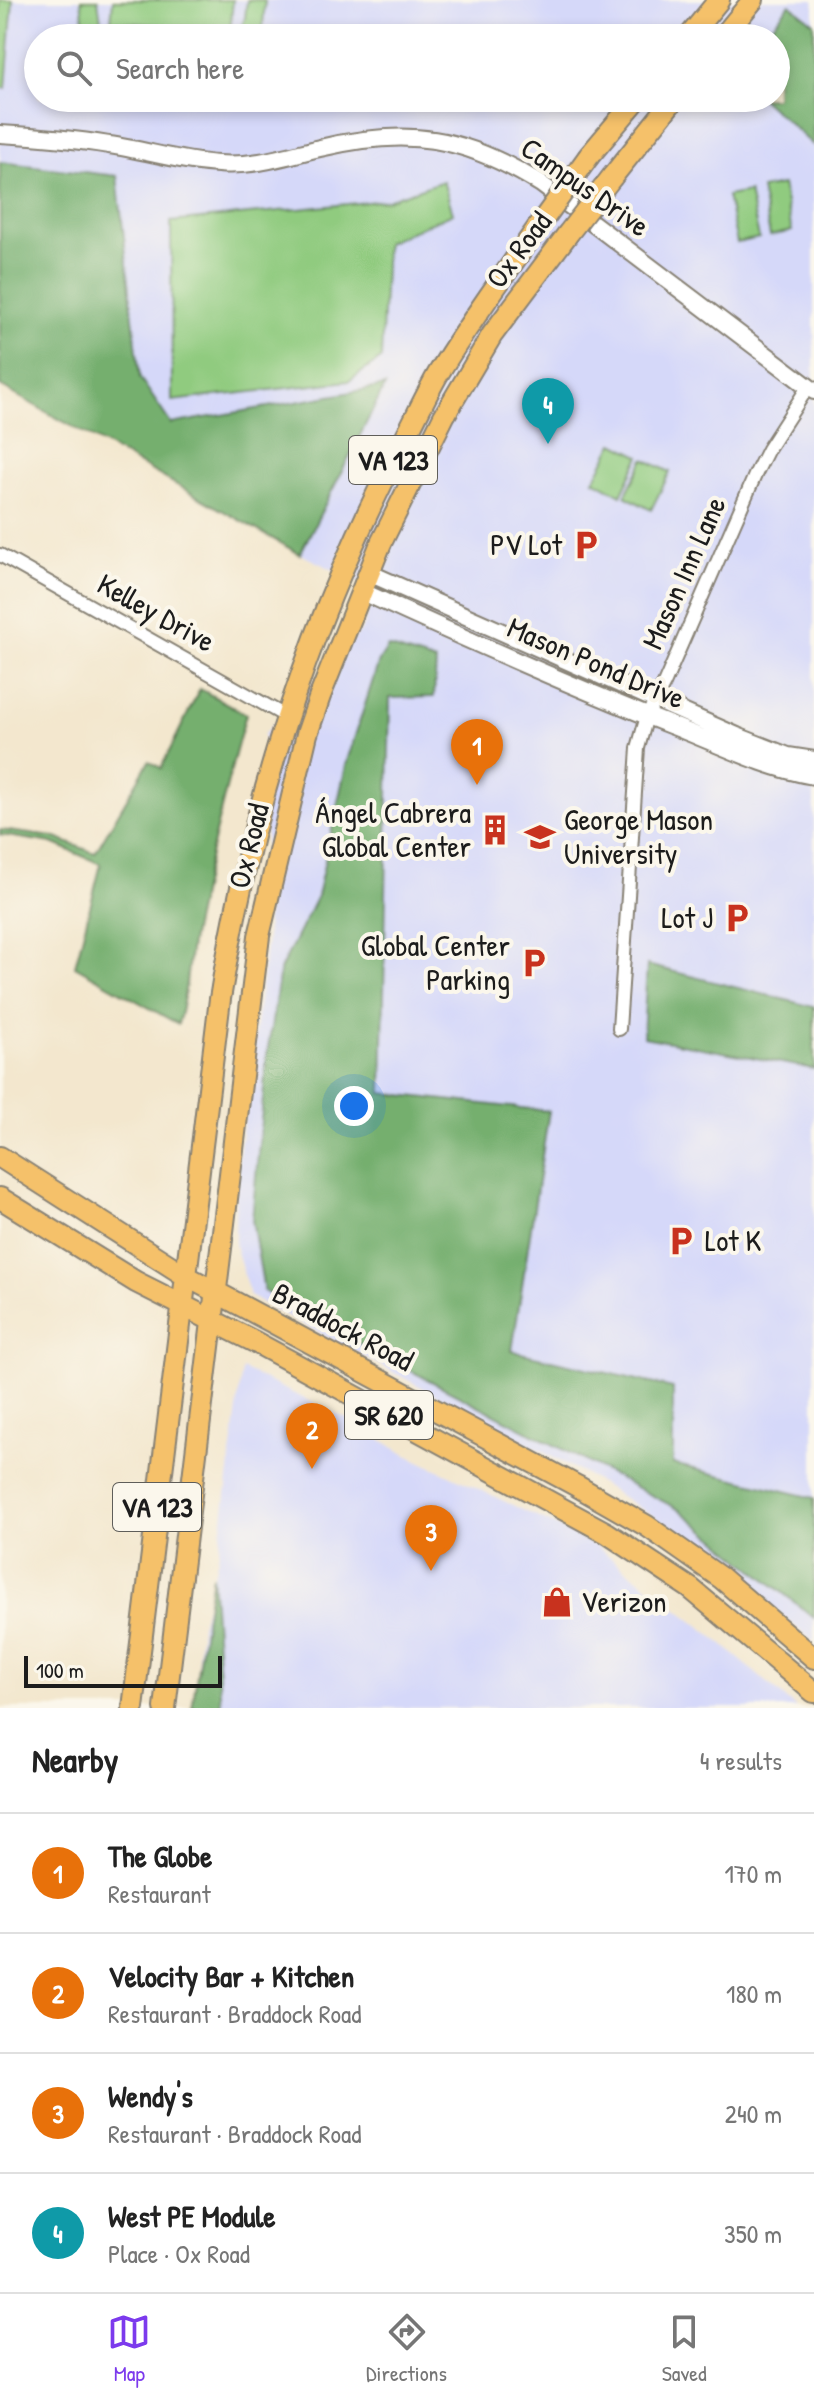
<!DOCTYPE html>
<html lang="en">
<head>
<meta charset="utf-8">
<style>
	:root { --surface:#fff; --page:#f6f6f6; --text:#222; --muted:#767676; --line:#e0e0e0; --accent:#7c3aed }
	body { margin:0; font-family:"Patrick Hand",sans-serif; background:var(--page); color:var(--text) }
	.scale { position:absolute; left:24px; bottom:20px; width:198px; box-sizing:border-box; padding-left:8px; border:4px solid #1c1c1c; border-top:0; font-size:22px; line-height:28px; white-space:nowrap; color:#1c1c1c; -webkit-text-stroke:6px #fbf7ec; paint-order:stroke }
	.you { position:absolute; left:354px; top:1106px; width:28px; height:28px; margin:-20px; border:6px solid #fff; border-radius:50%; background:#1a73e8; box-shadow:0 0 0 12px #1a73e833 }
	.badge { display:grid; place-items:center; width:52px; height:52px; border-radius:50%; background:var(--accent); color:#fff; font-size:26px; font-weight:700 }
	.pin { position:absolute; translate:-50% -66px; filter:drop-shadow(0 2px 4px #0008) }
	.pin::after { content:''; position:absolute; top:42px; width:28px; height:24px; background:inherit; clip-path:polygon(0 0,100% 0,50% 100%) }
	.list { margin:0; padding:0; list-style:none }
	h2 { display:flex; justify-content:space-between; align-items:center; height:104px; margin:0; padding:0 32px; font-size:34px }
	h2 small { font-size:26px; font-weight:400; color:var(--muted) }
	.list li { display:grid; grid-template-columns:52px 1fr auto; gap:24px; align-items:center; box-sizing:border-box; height:120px; padding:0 32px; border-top:2px solid var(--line) }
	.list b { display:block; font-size:30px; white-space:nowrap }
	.list p { margin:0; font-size:26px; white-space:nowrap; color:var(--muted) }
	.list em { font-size:26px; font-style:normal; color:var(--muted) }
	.icon { flex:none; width:44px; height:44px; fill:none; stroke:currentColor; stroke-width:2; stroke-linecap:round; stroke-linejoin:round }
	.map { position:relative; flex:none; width:814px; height:1708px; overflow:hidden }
	.search { position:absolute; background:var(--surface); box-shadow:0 4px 12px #0003; left:24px; right:24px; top:24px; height:88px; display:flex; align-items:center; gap:20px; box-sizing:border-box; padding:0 28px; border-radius:44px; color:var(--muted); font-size:30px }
	.sheet { height:584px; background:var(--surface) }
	nav { display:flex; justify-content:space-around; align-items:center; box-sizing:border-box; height:112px; border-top:2px solid var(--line); background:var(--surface); font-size:22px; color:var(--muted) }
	nav a { display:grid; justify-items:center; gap:4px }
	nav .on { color:var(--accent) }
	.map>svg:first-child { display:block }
	.built { fill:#d5d8f9; fill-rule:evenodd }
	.green { fill:#90cb7f; stroke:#56744e; stroke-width:2 }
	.forest { fill:#74af6e; stroke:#486645; stroke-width:2 }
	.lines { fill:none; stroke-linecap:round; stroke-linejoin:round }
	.minor-casing { stroke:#888275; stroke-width:16 }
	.tertiary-casing { stroke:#888275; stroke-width:20 }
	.primary-casing { stroke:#888275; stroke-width:24 }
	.minor { stroke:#fff; stroke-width:12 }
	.tertiary { stroke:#fff; stroke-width:16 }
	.primary { stroke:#f5c16b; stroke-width:20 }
	.primary-bridge-casing { stroke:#888275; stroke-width:24; stroke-linecap:butt }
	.primary-bridge { stroke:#f5c16b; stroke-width:20 }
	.labels { text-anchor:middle; stroke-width:8; stroke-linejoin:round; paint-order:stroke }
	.shield { fill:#fbf7ec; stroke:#5f5e5a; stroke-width:2 }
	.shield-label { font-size:28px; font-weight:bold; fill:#1c1c1c }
	.street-label { font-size:30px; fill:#1c1c1c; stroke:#fbf7ec }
	.poi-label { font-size:30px; fill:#1c1c1c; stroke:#fbf7ec; text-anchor:end }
</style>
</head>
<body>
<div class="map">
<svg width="814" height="1708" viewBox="0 0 814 1708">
	<rect width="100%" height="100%" fill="#fbf7ec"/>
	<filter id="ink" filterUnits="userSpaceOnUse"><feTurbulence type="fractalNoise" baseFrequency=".0125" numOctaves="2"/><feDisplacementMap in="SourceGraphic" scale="16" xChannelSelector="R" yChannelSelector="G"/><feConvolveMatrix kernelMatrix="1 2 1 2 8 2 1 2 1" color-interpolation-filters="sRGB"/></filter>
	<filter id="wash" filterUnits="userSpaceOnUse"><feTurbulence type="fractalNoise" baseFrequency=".006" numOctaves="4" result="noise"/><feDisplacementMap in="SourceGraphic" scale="32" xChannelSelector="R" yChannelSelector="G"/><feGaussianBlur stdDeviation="1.8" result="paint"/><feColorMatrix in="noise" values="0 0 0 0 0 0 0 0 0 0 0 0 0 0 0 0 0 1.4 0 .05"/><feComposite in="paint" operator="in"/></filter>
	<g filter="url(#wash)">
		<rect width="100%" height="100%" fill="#f3e7ce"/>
		<!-- built -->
		<path class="built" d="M0 0H814V1642L693 1541 590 1477 250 1296 235 1245 236 1179 267 940 264 734 361 631 376 590 300 554 0 386ZM38 38H776V98H38Z
			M242 1369 349 1420 403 1453 592 1543 715 1638 796 1708H193L201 1625 218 1558Z"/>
		<!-- green -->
		<path class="green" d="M0 0H13L6 88H0Z
			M81 0H98L101 21 108 38H88L84 25Z
			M113 0H233L230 31 111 21Z
			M247 0H265L262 38H237L245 18Z
			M443 181 453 213 386 243 381 359 349 381 172 401 171 222 387 200Z
			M782 185 792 231 770 236 761 189Z
			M749 192 759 238 737 243 727 196Z
			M614 443 640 456 621 495 594 480Z
			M644 459 670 472 651 510 625 496Z"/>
		<!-- forest -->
		<path class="forest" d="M790 4 814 23 813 145 761 98H776V38H763Z
			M0 162 117 176 140 378 171 424 385 386 300 554 0 386Z
			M388 647 436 662 434 697 390 698 382 1093 549 1111 512 1351 673 1388V1464L814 1498V1618L680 1510 369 1349 264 1291 252 1220 267 1054 280 970 317 896 347 761 379 661Z
			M200 689 246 714C226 786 208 859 193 932 187 963 187 994 178 1024L75 966 101 864 52 843 0 835V830L53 837 95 853 149 761 161 768Z
			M647 965 814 1007V1069L643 1037Z
			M212 1575 221 1708H192Z"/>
	</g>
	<g filter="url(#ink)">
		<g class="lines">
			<!-- minor casing -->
			<g class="minor-casing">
				<path id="minor" d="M0 555 287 717
					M619 1029 638 748 647 716 664 684 756 473 768 449 808 387"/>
			</g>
			<!-- tertiary casing -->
			<g class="tertiary-casing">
				<path id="tertiary" d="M0 134C36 136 73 139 109 145 145 150 181 162 218 164 253 167 286 156 320 148 408 127 464 136 541 184L814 391
					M369 573 737 736 788 756 814 760
					M361 591C463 638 566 684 670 725 717 743 765 768 814 776"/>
			</g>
			<!-- primary casing -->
			<g class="primary-casing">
				<path id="primary" d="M688 38 719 0
					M722 38 753 0
					M589 156 638 98
					M612 177 675 98
					M0 1157 186 1276 577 1486 647 1526 721 1578 814 1658
					M0 1198 136 1282 255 1342 607 1533 690 1588 814 1692
					M133 1708 220 999C251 803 312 614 405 438 416 417 426 395 438 374 469 322 506 273 540 224
					M165 1708 259 936 307 734 320 696 381 543 444 416 492 335 567 235"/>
			</g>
			<!-- minor -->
			<use href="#minor" class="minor"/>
			<!-- tertiary -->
			<use href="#tertiary" class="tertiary"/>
			<!-- primary -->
			<use href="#primary" class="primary"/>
			<!-- primary-bridge casing -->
			<g class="primary-bridge-casing">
				<path id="primary-bridge" d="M540 224 589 156
					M567 235 612 177"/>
			</g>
			<!-- primary-bridge -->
			<use href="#primary-bridge" class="primary-bridge"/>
		</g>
	</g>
	<!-- icons -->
	<defs>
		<g id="parking-bare" transform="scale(2.4)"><path d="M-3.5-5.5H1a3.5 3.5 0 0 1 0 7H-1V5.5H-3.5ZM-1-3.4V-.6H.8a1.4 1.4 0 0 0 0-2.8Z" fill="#c8321e" stroke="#fbf7ec" stroke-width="2.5" paint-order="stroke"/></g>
		<g id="building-bare" transform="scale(2.4)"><path d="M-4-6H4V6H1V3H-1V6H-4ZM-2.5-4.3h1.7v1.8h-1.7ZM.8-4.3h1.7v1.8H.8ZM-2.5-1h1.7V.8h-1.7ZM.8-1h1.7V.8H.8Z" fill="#c8321e" stroke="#fbf7ec" stroke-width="2.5" paint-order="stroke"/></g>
		<g id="university-bare" transform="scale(2.4)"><path d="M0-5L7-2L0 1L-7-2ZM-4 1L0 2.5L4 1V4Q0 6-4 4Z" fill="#c8321e" stroke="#fbf7ec" stroke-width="2.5" paint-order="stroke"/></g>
		<g id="shop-bare" transform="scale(2.4)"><path d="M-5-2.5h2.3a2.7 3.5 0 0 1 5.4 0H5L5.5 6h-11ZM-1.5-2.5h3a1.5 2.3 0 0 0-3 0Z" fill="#c8321e" stroke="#fbf7ec" stroke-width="2.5" paint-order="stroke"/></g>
	</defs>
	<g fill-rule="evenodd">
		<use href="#parking-bare" x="586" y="545"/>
		<use href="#building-bare" x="495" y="830"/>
		<use href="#university-bare" x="540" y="837"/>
		<use href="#parking-bare" x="737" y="918"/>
		<use href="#parking-bare" x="534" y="963"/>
		<use href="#parking-bare" x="681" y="1241"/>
		<use href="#shop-bare" x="557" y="1602"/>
	</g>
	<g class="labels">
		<!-- shield labels -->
		<g class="shield">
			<rect x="349" y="436" width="88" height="48" rx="6"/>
			<rect x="345" y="1391" width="88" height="48" rx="6"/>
			<rect x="113" y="1483" width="88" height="48" rx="6"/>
		</g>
		<g class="shield-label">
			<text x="393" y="470">VA 123</text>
			<text x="389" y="1425">SR 620</text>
			<text x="157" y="1517">VA 123</text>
		</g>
		<!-- street labels -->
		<g class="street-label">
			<text transform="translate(585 187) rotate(35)" y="10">Campus Drive</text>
			<text transform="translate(519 250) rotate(-53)" y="10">Ox Road</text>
			<text transform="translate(684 573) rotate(-66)" y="10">Mason Inn Lane</text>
			<text transform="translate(156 613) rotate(29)" y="10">Kelley Drive</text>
			<text transform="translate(596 663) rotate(23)" y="10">Mason Pond Drive</text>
			<text transform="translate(249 846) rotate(-76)" y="10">Ox Road</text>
			<text transform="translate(343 1327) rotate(28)" y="10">Braddock Road</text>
		</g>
		<!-- poi labels -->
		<g class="poi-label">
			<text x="562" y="555">PV Lot</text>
			<text x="471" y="823">Ángel Cabrera<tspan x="471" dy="34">Global Center</tspan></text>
			<text x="564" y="830" text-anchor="start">George Mason<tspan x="564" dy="34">University</tspan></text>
			<text x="713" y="928">Lot J</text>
			<text x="510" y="956">Global Center<tspan x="510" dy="34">Parking</tspan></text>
			<text x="705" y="1251" text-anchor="start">Lot K</text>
			<text x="581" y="1612" text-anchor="start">Verizon</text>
		</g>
	</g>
</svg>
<div class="scale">100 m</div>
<div class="you"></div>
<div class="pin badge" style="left:477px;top:785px;background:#e8710a">1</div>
<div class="pin badge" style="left:312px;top:1469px;background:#e8710a">2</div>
<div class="pin badge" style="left:431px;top:1571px;background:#e8710a">3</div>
<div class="pin badge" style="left:548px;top:444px;background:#0f9aa8">4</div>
<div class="search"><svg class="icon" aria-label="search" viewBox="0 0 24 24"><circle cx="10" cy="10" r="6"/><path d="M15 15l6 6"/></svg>Search here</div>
</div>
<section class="sheet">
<h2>Nearby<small>4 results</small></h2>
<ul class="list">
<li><span class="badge" style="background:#e8710a">1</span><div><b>The Globe</b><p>Restaurant</p></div><em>170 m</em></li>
<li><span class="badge" style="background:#e8710a">2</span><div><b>Velocity Bar + Kitchen</b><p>Restaurant · Braddock Road</p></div><em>180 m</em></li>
<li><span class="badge" style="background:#e8710a">3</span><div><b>Wendy's</b><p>Restaurant · Braddock Road</p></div><em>240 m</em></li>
<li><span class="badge" style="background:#0f9aa8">4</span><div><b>West PE Module</b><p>Place · Ox Road</p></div><em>350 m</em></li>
</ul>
</section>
<nav>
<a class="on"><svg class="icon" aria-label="map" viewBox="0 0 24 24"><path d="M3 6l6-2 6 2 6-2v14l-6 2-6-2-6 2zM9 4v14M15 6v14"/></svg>Map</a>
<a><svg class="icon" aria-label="directions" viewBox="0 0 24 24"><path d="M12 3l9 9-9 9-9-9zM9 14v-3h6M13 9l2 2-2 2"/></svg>Directions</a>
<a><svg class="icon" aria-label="saved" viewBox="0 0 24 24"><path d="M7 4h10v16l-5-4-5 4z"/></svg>Saved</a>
</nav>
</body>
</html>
